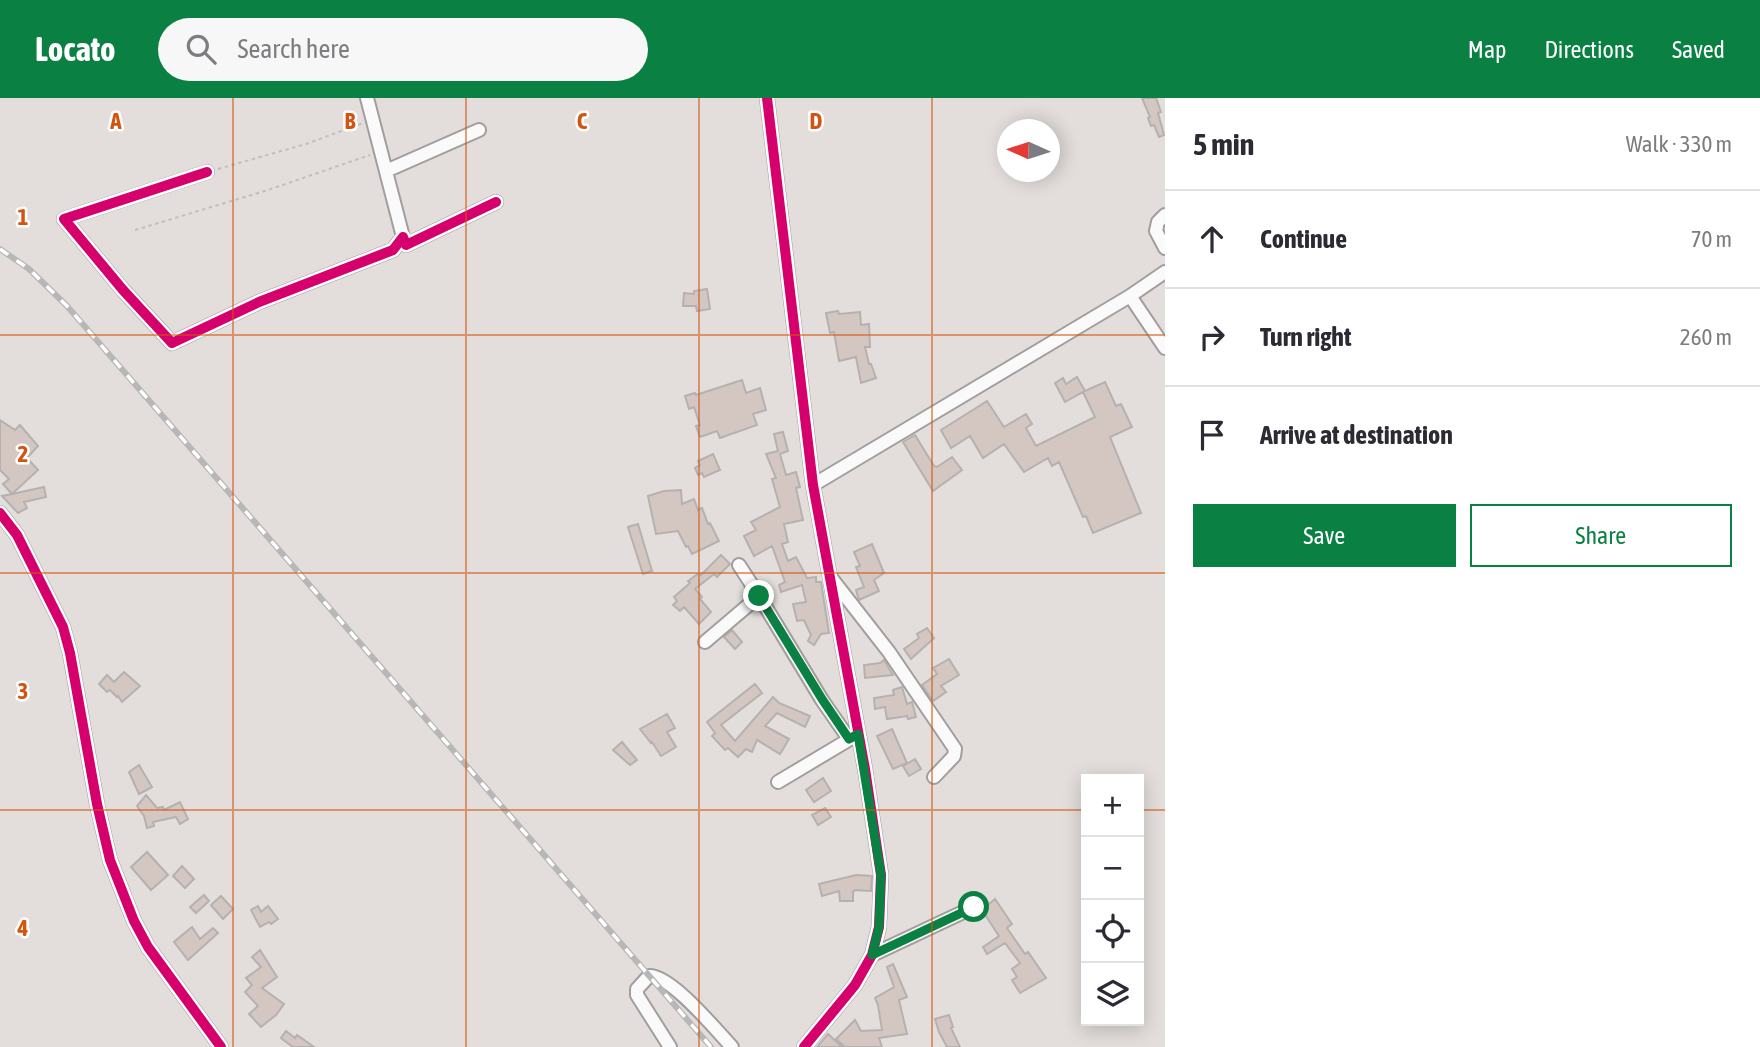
<!DOCTYPE html>
<html lang="en">
<head>
<meta charset="utf-8">
<style>
	:root { --surface:#fff; --page:#f7f7f7; --text:#2b2b33; --muted:#7c7c81; --line:#e1e1e2; --accent:#0b8043 }
	body { margin:0; font-family:"Asap Condensed",sans-serif; background:var(--page); color:var(--text) }
	.controls { position:absolute; right:21px; bottom:21px; display:grid; overflow:hidden; border-radius:0px; box-shadow:0 4px 18px #0003 }
	.controls button { width:63px; height:63px; display:grid; place-items:center; padding:0; border:0; border-bottom:2px solid var(--line); background:var(--surface); color:var(--text); font:35px sans-serif }
	.compass { position:absolute; left:997px; top:21px; width:63px; height:63px; border-radius:50%; background:var(--surface); box-shadow:0 4px 18px #0003; rotate:273deg }
	.stop { position:absolute; width:21px; height:21px; margin:-16px; border:5px solid #0b8043; border-radius:50%; background:#fff }
	.stop.end { background:#0b8043; border-color:#fff; box-shadow:0 2px 7px #0008 }
	.list { margin:0; padding:0; list-style:none }
	h2 { display:flex; justify-content:space-between; align-items:center; height:91px; margin:0; padding:0 28px; font-size:30px }
	h2 small { font-size:23px; font-weight:400; color:var(--muted) }
	.list li { display:grid; grid-template-columns:46px 1fr auto; gap:21px; align-items:center; box-sizing:border-box; height:98px; padding:0 28px; border-top:2px solid var(--line) }
	.list b { display:block; font-size:26px; white-space:nowrap }
	.list em { font-size:23px; font-style:normal; color:var(--muted) }
	.actions { display:flex; gap:14px; padding:21px 28px }
	.actions a { flex:1; padding:16px 0; border:2px solid var(--accent); border-radius:0px; text-align:center; font-size:24px; color:var(--accent) }
	.actions .main { background:var(--accent); color:#fff }
	.icon { flex:none; width:38px; height:38px; fill:none; stroke:currentColor; stroke-width:2; stroke-linecap:round; stroke-linejoin:round }
	.map { position:relative; flex:none; width:1165px; height:949px; overflow:hidden }
	header { display:flex; align-items:center; gap:42px; box-sizing:border-box; height:98px; padding:0 35px; background:var(--accent); color:#fff }
	header strong { font-size:33px }
	nav { display:flex; gap:38px; margin-inline-start:auto; font-size:24px }
	.search { width:490px; height:63px; background:var(--page); display:flex; align-items:center; gap:18px; box-sizing:border-box; padding:0 24px; border-radius:38px; color:var(--muted); font-size:26px }
	main { display:flex }
	aside { flex:1; background:var(--surface) }
	.map>svg:first-child { display:block }
	.building { fill:#d4c7c2; stroke:#b5b1b0; stroke-width:2 }
	.lines { fill:none; stroke-linecap:round; stroke-linejoin:round }
	.minor-casing { stroke:#a29e9d; stroke-width:16 }
	.path { stroke:#c0bfbd; stroke-width:2; stroke-dasharray:3.5 3.5; stroke-linecap:butt }
	.minor { stroke:#fbfafa; stroke-width:12 }
	.rail-casing { stroke:#b8b7b7; stroke-width:6 }
	.rail { stroke:#fff; stroke-width:3.5; stroke-dasharray:10; stroke-linecap:butt }
	.cycleway-casing { stroke:#fff; stroke-width:15 }
	.cycleway { stroke:#d6006c; stroke-width:10 }
	.route { stroke:#0b8043; stroke-width:9 }
	.grid { fill:none; stroke:#d4530e; stroke-width:2; stroke-opacity:0.55 }
	.grid-label { font-size:23px; text-anchor:middle; font-weight:bold; fill:#d4530e; stroke:#fff; stroke-width:5; stroke-linejoin:round; paint-order:stroke }
</style>
</head>
<body>
<header>
<strong>Locato</strong>
<div class="search"><svg class="icon" aria-label="search" viewBox="0 0 24 24"><circle cx="10" cy="10" r="6"/><path d="M15 15l6 6"/></svg>Search here</div>
<nav><a>Map</a><a>Directions</a><a>Saved</a></nav>
</header>
<main>
<div class="map">
<svg width="1165" height="949" viewBox="0 0 1165 949">
	<rect width="100%" height="100%" fill="#e3dedc"/>
	<!-- building -->
	<path class="building" d="M1142 0H1156L1161 14 1158 15 1164 37 1159 39 1154 27 1151 28 1148 20 1150 19Z
		M707 191 710 211 697 213 696 208H683L684 195 694 196V193Z
		M838 213 839 216 860 214 861 227 869 226 870 249H865L869 266H871L876 280 861 285 856 259 839 263 834 234 830 235 826 215Z
		M1077 279 1085 293 1105 284 1116 308 1121 306 1132 329 1110 339 1141 415 1093 435 1086 418 1083 419 1059 364 1052 368 1048 360 1024 374 1004 346 983 360 970 338 951 350 941 332 987 303 1004 329 1026 316 1032 326 1026 330 1036 348 1095 319 1083 294 1065 304 1055 285 1063 280 1066 286Z
		M742 282 746 295 760 290 766 312 753 316 757 327 720 340 717 333 700 339 696 328 700 327 694 309 689 311 685 298 695 295 696 297Z
		M0 322 15 332 20 327 38 348 27 360 38 372 12 396 44 389 46 399 24 404 27 410 18 415 2 398 12 396 3 386 9 381 0 372Z
		M783 334 788 353 780 356 786 377 796 374 800 389 796 390 803 422 784 426 788 444 782 446 788 463 796 459 807 480 816 479V484H821L829 535 821 536 814 547 808 543 811 537 804 522 797 523 793 506 806 504 802 487 781 494 779 487 785 484 772 448 754 458 744 438 756 432 751 424 780 409 772 381 776 380 766 356 778 353 774 336Z
		M915 337 934 368 937 369 952 359 962 372 933 393 903 344Z
		M713 356 720 372 704 379 702 375 698 377 695 370 700 367 698 363Z
		M681 392 682 406 694 401 698 412 702 410 708 426 710 425 719 443 692 456 688 448 686 449 678 433 656 436 648 398 664 393Z
		M638 426 652 473 643 476 628 429Z
		M872 446 884 475 874 482 879 493 859 502 856 492 864 489 856 469 860 468 854 454Z
		M721 457 730 466 717 479 714 476 695 491 702 499 700 501 711 514 699 526 684 509 680 513 673 507 677 503 674 499 690 485 688 483 699 475 701 477Z
		M927 530 934 540 911 561 904 551 919 540 917 536Z
		M732 532 742 544 735 551 724 539Z
		M949 561 959 577 941 588 946 594 933 603 922 587 937 576 933 570Z
		M884 562 893 577 865 580 864 567 880 565Z
		M124 574 140 588 122 604 118 598 117 599 110 592 107 594 99 586 107 577 114 584Z
		M755 586 762 595 721 627 735 643 773 599 779 605 810 618 805 629 777 615 765 628 789 641 780 656 757 642 752 654 746 651 738 659 728 650 725 652 712 638 715 635 707 624Z
		M902 589 907 606 912 604 916 619 908 621 907 618 887 621 885 609 875 611 874 600 894 597 893 592Z
		M667 616 675 630 667 634 676 649 661 658 652 644 651 645 640 631Z
		M892 631 907 665 893 671 877 638Z
		M622 644 637 662 630 667 613 652Z
		M915 661 921 671 909 678 903 668Z
		M139 667 152 689 139 696 129 674Z
		M823 680 831 693 814 704 806 692Z
		M146 697 157 710 163 709 164 712 180 704 188 721 180 726 176 719 153 724 154 728 147 730 144 718 137 708Z
		M825 710 831 719 818 727 812 717Z
		M147 754 168 777 151 792 131 769Z
		M182 768 194 781 185 790 173 778Z
		M856 777 872 778 871 793 855 792 853 794V803H840L839 793 822 798 819 786Z
		M204 797 209 803 196 815 190 809Z
		M221 798 233 811 223 821 211 807Z
		M995 801 1012 826 1007 830 1025 856 1028 854 1046 880 1020 895 1012 882 1017 879 1012 871 1020 865 1005 845 987 856 983 849 999 838 982 812Z
		M258 808 261 814 268 808 278 821 271 826 269 824 260 829 251 812Z
		M192 829 200 841 213 830 218 835 188 862 174 844Z
		M260 852 277 879 262 890 284 906 276 917 261 929 249 916 258 908 245 894 252 887 246 880 261 869 252 859Z
		M893 866 907 899 899 902 907 936 879 940 882 949H845L836 941 855 922 861 933 882 932 878 907 875 900 894 889 887 869Z
		M949 917 953 929 951 930 960 949H947L939 934 935 921Z
		M286 933 295 940 297 937 314 949H293L281 940Z
		M828 936 842 949H817Z"/>
	<g class="lines">
		<!-- minor casing -->
		<g class="minor-casing">
			<path id="minor" d="M367 0 403 139
				M767 0 813 387 865 671 881 777 879 829 872 857 855 887 804 949
				M386 73 479 32
				M207 74 64 121 123 192 172 245 259 204 393 152 403 139 406 147 496 104
				M1165 117 1158 124 1156 133 1165 150
				M1130 198 1165 250
				M813 387 1130 198 1165 174
				M0 415 17 437 63 529 70 555 97 706 110 762 134 823 148 849 221 949
				M739 467 759 498
				M832 481 889 554 955 651 954 658 934 679
				M705 544 759 498 822 602 849 641
				M778 684 855 638
				M872 857 974 809
				M670 949 637 897V891L649 878C671 877 716 932 732 949"/>
		</g>
		<!-- path -->
		<path class="path" d="M218 71 306 46 363 25
			M135 132 268 92 370 57"/>
		<!-- minor -->
		<use href="#minor" class="minor"/>
		<!-- rail casing -->
		<g class="rail-casing">
			<path id="rail" d="M0 151 29 171 67 208 711 949"/>
		</g>
		<!-- rail -->
		<use href="#rail" class="rail"/>
		<!-- cycleway casing -->
		<g class="cycleway-casing">
			<path id="cycleway" d="M767 0 813 387 865 671 881 777 879 829 872 857 855 887 804 949
				M207 74 64 121 123 192 172 245 259 204 393 152 403 139 406 147 496 104
				M0 415 17 437 63 529 70 555 97 706 110 762 134 823 148 849 221 949"/>
		</g>
		<!-- cycleway -->
		<use href="#cycleway" class="cycleway"/>
	</g>
	<g class="lines">
		<!-- route -->
		<path class="route" d="M759 498 822 601 849 641 858 636 881 777 879 829 872 857 974 809"/>
	</g>
	<!-- grid -->
	<path class="grid" d="M233 0V949M466 0V949M699 0V949M932 0V949M0 237H1165M0 475H1165M0 712H1086M1139 712H1165"/>
	<g class="grid-label">
		<text x="116" y="31">A</text>
		<text x="350" y="31">B</text>
		<text x="582" y="31">C</text>
		<text x="816" y="31">D</text>
		<text x="23" y="127">1</text>
		<text x="23" y="364">2</text>
		<text x="23" y="601">3</text>
		<text x="23" y="838">4</text>
	</g>
</svg>
<div class="controls">
<button>+</button>
<button>−</button>
<button><svg class="icon" aria-label="locate" viewBox="0 0 24 24"><circle cx="12" cy="12" r="6"/><path d="M12 2v4M12 18v4M2 12h4M18 12h4"/></svg></button>
<button><svg class="icon" aria-label="layers" viewBox="0 0 24 24"><path d="M12 4l9 5-9 5-9-5zM3 14l9 5 9-5"/></svg></button>
</div>
<svg class="compass" viewBox="-18 -18 36 36"><path d="M0-13l5 13h-10z" fill="#e53935"/><path d="M0 13l5-13h-10z" fill="#7c7c81"/></svg>
<div class="stop" style="left:974px;top:809px"></div>
<div class="stop end" style="left:759px;top:498px"></div>
</div>
<aside>
<h2>5 min<small>Walk · 330 m</small></h2>
<ul class="list">
<li><svg class="icon" aria-label="ahead" viewBox="0 0 24 24"><path d="M12 20V5M6 11l6-6 6 6"/></svg><div><b>Continue</b></div><em>70 m</em></li>
<li><svg class="icon" aria-label="right" viewBox="0 0 24 24"><path d="M7 20v-9h11M14 6l5 5-5 5"/></svg><div><b>Turn right</b></div><em>260 m</em></li>
<li><svg class="icon" aria-label="arrive" viewBox="0 0 24 24"><path d="M6 21V4h12l-3 4 3 4H6"/></svg><div><b>Arrive at destination</b></div></li>
</ul>
<div class="actions"><a class="main">Save</a><a>Share</a></div>
</aside>
</main>
</body>
</html>
